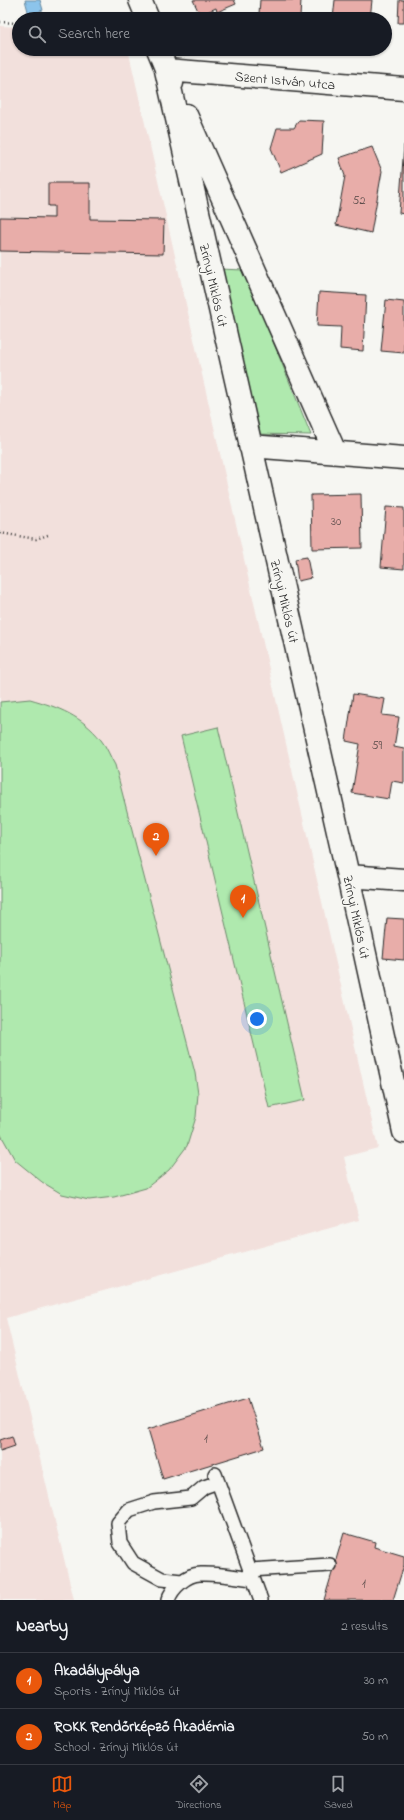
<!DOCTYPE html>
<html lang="en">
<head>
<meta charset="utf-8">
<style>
	:root { --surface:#171b24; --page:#20242c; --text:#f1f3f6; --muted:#9ea1a6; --line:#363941; --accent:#ea580c }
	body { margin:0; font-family:"Indie Flower",sans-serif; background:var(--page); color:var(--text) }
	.you { position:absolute; left:257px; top:1019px; width:14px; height:14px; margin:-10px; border:3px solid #fff; border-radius:50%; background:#1a73e8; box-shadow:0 0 0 6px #1a73e833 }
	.badge { display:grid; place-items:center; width:26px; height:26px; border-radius:50%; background:var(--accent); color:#fff; font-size:13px; font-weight:700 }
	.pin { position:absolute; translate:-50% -33px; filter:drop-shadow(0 1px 2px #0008) }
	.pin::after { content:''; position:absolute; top:21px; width:14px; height:12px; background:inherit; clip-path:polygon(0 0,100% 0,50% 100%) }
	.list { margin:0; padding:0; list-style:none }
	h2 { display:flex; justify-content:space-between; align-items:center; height:52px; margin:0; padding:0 16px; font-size:17px }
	h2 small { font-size:13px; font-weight:400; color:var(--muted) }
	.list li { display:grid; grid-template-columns:26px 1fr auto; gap:12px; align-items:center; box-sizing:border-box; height:56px; padding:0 16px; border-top:1px solid var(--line) }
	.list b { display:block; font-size:15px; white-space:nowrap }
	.list p { margin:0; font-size:13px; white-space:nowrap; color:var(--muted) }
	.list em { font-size:13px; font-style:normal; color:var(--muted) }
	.icon { flex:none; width:22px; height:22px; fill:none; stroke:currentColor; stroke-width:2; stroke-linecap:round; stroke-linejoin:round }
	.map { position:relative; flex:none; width:404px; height:1600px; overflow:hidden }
	.search { position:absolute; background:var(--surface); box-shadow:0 1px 3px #0004; left:12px; right:12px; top:12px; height:44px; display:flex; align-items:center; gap:10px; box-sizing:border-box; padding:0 14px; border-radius:22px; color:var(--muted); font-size:15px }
	.sheet { height:164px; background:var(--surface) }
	nav { display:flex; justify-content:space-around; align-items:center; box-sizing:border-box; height:56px; border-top:1px solid var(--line); background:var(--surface); font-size:11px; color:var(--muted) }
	nav a { display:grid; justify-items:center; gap:2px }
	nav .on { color:var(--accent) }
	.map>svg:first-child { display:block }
	.built { fill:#f2e0dc }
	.green { fill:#afe9ae; stroke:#6d8a6c }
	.water { fill:#8cc4eb; stroke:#65879e }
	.building { fill:#e8ada9; stroke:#2b2b2b }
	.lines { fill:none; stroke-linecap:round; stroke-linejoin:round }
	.lane-casing { stroke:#2b2b2b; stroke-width:16 }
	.street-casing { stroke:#2b2b2b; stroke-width:25 }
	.path { stroke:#2b2b2b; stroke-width:2.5; stroke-dasharray:1 3; stroke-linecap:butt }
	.lane { stroke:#f6f6f2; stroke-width:13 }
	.street { stroke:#f6f6f2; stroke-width:22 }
	.labels { text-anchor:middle; stroke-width:3.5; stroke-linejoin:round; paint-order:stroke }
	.number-label { font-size:12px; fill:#5a4c4a }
	.street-label { font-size:14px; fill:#2b2b2b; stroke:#f6f6f2 }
</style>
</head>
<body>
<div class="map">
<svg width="404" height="1600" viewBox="0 0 404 1600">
	<rect width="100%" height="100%" fill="#f6f6f2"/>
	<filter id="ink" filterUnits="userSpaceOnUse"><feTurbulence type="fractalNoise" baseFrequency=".025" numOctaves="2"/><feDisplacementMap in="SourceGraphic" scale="8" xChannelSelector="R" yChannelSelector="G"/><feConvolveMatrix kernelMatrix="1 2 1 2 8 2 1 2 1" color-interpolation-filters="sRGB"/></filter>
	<g filter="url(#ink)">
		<!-- built -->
		<path class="built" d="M0 26 19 27V49H128L378 1148 344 1157 359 1220 6 1318 74 1600H0Z"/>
		<!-- green -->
		<path class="green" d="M219 269 244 270 311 435 254 434Z
			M30 699C58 707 82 716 101 740 107 747 110 757 115 765L195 1073 198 1094 196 1117 187 1146 169 1170 146 1188 114 1197 89 1200 62 1194 42 1182 15 1160 0 1133V702Z
			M218 727 305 1100 269 1108 181 736Z"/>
		<!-- water -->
		<path class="water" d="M25 0H40L43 10 29 15Z"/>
		<!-- building -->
		<path class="building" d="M193 0H234L236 4 217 12 216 8 200 15Z
			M260 0H301L300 17 259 14Z
			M335 0H372L370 19H333Z
			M399 0H404V23H398Z
			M299 120 324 121 322 154 281 172 271 148 277 128H294Z
			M404 145V214L399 213Z
			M372 147 382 171 371 233 336 225 345 176 339 158Z
			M48 183H90V219L164 220 163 254 0 251V217L54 218V206H48Z
			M319 292 366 295 363 351 340 349 341 327 317 326Z
			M386 300 404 302V353L381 351Z
			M361 494 362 548 312 549 311 495Z
			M386 507 404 508V569L381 567Z
			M307 557 311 578 298 581 295 559Z
			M353 694 385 699 382 715 399 717 394 747 404 749V783L392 781 389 799 352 793 360 744 346 741Z
			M387 918 404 919V960L383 958Z
			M248 1398 264 1448 163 1479 148 1429Z
			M12 1436 15 1446 0 1451V1440Z
			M344 1533 375 1542 374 1547 404 1556V1565L393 1600H324Z"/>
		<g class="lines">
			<!-- lane casing -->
			<g class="lane-casing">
				<path id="lane" d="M215 1474 261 1600
					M250 1570 330 1565
					M182 1581 162 1579 133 1563 120 1543 118 1523 129 1510 154 1502 191 1498 204 1487 218 1482
					M168 1600C172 1588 187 1574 200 1574 218 1573 236 1577 253 1579"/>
			</g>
			<!-- street casing -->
			<g class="street-casing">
				<path id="street" d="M140 0 148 19
					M158 49 172 83
					M166 70 348 876 404 1132
					M166 70 404 89
					M186 115 335 452
					M250 446 404 458
					M348 876 404 880"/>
			</g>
			<!-- path -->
			<path class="path" d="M0 22 19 23
				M0 533 36 539 48 535"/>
			<!-- lane -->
			<use href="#lane" class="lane"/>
			<!-- street -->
			<use href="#street" class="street"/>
		</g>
	</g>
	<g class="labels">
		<!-- number labels -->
		<g class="number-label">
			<text x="359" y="204">52</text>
			<text x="336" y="525">30</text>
			<text x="377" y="749">59</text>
			<text x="206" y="1442">1</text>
			<text x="364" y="1587">1</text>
		</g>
		<!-- street labels -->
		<g class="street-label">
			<text transform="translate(285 80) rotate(5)" y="5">Szent István utca</text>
			<text transform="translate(214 285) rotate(77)" y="5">Zrínyi Miklós út</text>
			<text transform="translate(285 601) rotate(77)" y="5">Zrínyi Miklós út</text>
			<text transform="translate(357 917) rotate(78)" y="5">Zrínyi Miklós út</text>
		</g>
	</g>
</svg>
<div class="you"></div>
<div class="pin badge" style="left:243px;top:918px">1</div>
<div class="pin badge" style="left:156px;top:856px">2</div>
<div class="search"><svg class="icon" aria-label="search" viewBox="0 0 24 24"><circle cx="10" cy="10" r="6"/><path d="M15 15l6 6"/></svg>Search here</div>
</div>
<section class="sheet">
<h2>Nearby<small>2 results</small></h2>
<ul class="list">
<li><span class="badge">1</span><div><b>Akadálypálya</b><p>Sports · Zrínyi Miklós út</p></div><em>30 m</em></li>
<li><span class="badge">2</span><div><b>ROKK Rendőrképző Akadémia</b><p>School · Zrínyi Miklós út</p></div><em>50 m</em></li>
</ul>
</section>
<nav>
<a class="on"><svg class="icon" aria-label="map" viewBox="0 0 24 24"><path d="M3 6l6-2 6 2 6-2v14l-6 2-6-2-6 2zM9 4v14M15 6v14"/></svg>Map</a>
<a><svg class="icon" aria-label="directions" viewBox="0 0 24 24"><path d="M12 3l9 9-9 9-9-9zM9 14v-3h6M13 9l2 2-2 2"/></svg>Directions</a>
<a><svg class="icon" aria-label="saved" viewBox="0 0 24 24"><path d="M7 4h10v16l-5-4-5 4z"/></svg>Saved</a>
</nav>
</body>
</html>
